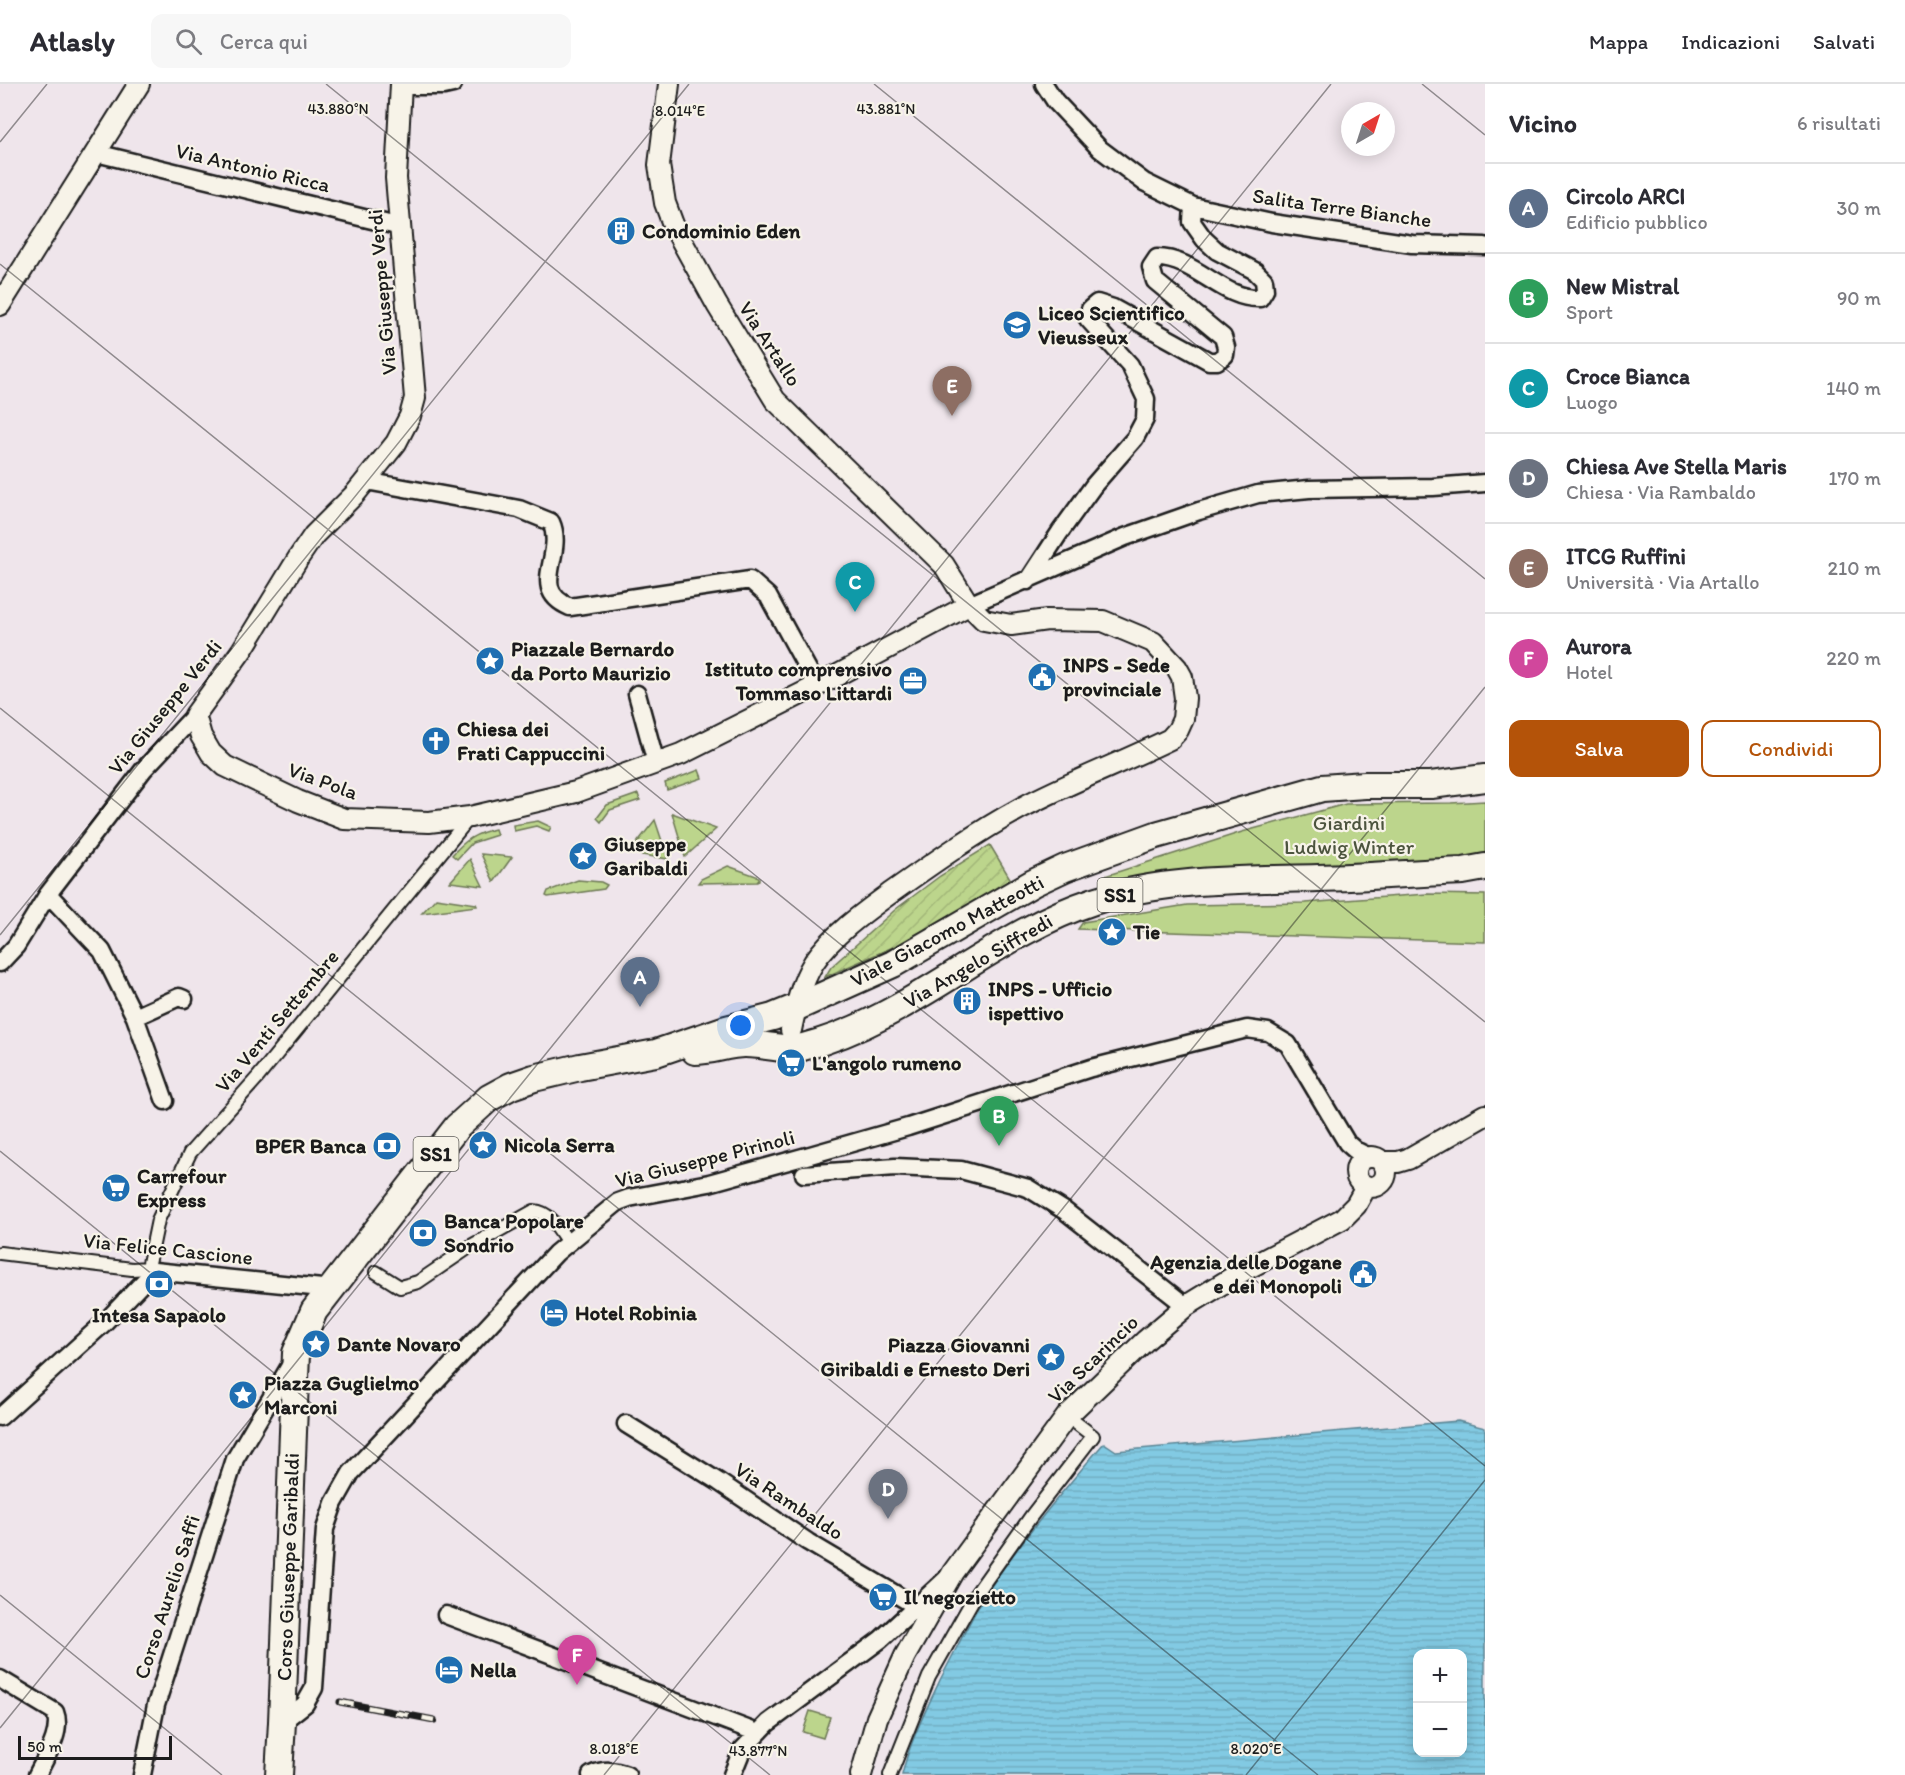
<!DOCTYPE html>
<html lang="it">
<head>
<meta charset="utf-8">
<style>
	:root { --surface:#fff; --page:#f7f7f7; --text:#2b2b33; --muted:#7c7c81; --line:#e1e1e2; --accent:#b45309 }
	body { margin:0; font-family:Itim,sans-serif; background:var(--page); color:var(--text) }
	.controls { position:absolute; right:18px; bottom:18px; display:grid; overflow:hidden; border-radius:12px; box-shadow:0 3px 15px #0003 }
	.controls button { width:54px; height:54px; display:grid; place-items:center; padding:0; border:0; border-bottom:2px solid var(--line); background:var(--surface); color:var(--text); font:30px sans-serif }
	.compass { position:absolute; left:1341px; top:18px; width:54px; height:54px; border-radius:50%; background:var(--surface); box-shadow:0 3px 15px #0003; rotate:39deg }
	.scale { position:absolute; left:18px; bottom:15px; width:154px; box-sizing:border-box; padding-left:6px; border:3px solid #1c1c1c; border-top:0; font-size:16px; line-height:21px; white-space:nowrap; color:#1c1c1c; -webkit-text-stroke:4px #f7f3e8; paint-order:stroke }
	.you { position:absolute; left:741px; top:942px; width:21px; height:21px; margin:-15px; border:4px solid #fff; border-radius:50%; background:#1a73e8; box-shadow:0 0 0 9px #1a73e833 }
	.badge { display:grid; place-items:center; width:39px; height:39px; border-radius:50%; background:var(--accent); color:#fff; font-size:20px; font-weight:700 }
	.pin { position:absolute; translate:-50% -50px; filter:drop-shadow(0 2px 3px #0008) }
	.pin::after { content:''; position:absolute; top:32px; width:21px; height:18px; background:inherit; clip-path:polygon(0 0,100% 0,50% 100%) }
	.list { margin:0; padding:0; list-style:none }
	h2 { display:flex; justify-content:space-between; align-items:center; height:78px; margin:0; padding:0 24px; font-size:26px }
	h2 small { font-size:20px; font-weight:400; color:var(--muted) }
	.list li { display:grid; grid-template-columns:39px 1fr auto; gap:18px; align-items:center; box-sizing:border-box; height:90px; padding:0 24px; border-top:2px solid var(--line) }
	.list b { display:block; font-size:22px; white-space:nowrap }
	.list p { margin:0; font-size:20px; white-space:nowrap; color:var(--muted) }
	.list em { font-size:20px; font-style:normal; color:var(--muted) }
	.actions { display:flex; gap:12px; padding:18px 24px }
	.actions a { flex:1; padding:14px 0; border:2px solid var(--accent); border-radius:12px; text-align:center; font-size:21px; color:var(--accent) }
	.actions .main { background:var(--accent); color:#fff }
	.icon { flex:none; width:33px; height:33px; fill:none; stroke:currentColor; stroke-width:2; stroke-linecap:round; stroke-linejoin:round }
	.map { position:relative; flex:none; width:1485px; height:1691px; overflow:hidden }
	header { display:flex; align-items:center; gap:36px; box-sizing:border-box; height:84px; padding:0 30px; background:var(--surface); border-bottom:2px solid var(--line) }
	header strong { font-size:28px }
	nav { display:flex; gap:33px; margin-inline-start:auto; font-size:21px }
	.search { width:420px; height:54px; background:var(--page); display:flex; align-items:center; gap:15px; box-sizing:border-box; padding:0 21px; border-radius:12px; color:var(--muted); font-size:22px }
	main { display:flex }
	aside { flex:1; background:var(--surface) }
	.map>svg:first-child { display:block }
	.green { fill:#bcd58c; stroke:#6c7854; stroke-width:1.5 }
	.garden { fill:url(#garden-furrows); stroke:#6c7854; stroke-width:1.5 }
	.water { fill:url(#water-rules); stroke:#598493; stroke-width:1.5; fill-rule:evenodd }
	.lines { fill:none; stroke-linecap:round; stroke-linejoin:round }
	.pedestrian-casing { stroke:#1c1c1c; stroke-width:16 }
	.minor-casing { stroke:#1c1c1c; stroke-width:21 }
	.tertiary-casing { stroke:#1c1c1c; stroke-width:24 }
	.primary-casing { stroke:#1c1c1c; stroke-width:30 }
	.pedestrian { stroke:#f7f3e8; stroke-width:12 }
	.minor { stroke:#f7f3e8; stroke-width:16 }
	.tertiary { stroke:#f7f3e8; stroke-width:20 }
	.primary { stroke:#f7f3e8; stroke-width:26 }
	.rail-casing { stroke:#1c1c1c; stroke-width:7 }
	.rail { stroke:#f7f3e8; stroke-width:4.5; stroke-dasharray:14; stroke-linecap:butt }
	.ticks { fill:none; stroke:#1c1c1c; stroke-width:1.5; stroke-opacity:0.45 }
	.labels { text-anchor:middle; stroke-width:4.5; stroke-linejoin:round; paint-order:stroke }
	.shield { fill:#f7f3e8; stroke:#5e5c59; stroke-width:1.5 }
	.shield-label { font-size:20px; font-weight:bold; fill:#1c1c1c }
	.street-label { font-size:21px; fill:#1c1c1c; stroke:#f7f3e8 }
	.poi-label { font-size:21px; font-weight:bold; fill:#1c1c1c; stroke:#f7f3e8; text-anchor:start }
	.park-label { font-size:21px; fill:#4c543e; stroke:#f7f3e8 }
	.ticks-label { font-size:15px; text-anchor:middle; fill:#1c1c1c; stroke:#f7f3e8; stroke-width:4.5; stroke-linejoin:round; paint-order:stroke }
</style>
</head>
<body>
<header>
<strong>Atlasly</strong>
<div class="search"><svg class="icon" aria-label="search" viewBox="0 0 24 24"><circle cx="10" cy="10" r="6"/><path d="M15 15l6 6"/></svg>Cerca qui</div>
<nav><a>Mappa</a><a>Indicazioni</a><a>Salvati</a></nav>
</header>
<main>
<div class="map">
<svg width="1485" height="1691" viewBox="0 0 1485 1691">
	<defs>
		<pattern id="garden-furrows" width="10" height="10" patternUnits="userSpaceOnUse" patternTransform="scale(1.5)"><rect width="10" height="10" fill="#bcd58c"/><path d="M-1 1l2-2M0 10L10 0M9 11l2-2" fill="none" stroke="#a1b678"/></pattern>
		<pattern id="water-rules" width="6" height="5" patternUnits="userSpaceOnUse" patternTransform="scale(1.5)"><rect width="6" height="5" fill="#82cae3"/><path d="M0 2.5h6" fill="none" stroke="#70adc2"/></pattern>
	</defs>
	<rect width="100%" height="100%" fill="#efe5eb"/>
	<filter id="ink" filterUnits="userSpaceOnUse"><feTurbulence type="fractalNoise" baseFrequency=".0167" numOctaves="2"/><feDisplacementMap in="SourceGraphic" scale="12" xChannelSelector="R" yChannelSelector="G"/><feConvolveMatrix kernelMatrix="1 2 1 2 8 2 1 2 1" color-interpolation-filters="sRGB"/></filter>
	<g filter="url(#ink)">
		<!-- green -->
		<path class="green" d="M699 686 702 694 667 706 665 699Z
			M638 710 640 716 610 726 601 738 597 734 607 721Z
			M1485 717V770L1474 773 1109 805 1105 792 1242 748 1346 720 1451 719Z
			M672 729 716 745 685 773Z
			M655 736 668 775 629 769Z
			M538 737 551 743 549 747 536 742 514 747 513 741Z
			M495 745 497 751 472 759 457 775 452 771C465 756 476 749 495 745Z
			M481 770 512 773 494 798Z
			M470 775 483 802 450 798Z
			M728 782 759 793V796L757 798 698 799 701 795Z
			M578 796 601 798 607 801 604 805 548 813 546 812 548 807Z
			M1427 810 1485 811V858L1078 845 1083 838 1187 821 1305 819Z
			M436 814 476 820 477 822 422 829Z
			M810 1627 830 1633 823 1654 803 1648Z"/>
		<!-- garden -->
		<path class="garden" d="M990 761 1011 796 961 826 900 860 825 893 831 883 896 825 940 792Z"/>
		<!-- water -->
		<path class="water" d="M1458 1337 1485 1344V1691H902C909 1659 927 1624 941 1594 956 1566 969 1537 986 1510 1021 1456 1063 1407 1104 1359L1116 1367ZM1418 1570H1462V1668H1418Z"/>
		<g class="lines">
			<!-- pedestrian casing -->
			<g class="pedestrian-casing">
				<path id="pedestrian" d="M0 1169 132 1185 148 1184 154 1187
					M148 1184 158 1136 190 1069 258 993 470 733
					M376 1188 400 1203 418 1198 471 1162 534 1127C551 1128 560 1147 569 1160
					M890 1691 929 1593 976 1510 1032 1431 1093 1352 1067 1332"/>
			</g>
			<!-- minor casing -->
			<g class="minor-casing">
				<path id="minor" d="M1044 0 1055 17 1100 65 1144 98 1193 122 1272 139 1412 160 1485 162
					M401 2H444L453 0
					M96 69 401 143
					M366 397 519 425 551 438C566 471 527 505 570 523L750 496 768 512 817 602
					M1028 497 1060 448 1094 401 1135 354 1145 335 1146 315 1130 281 1088 235 1090 225 1097 219 1113 224 1200 272 1209 277H1217L1225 271 1226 263 1223 253 1155 197 1151 183 1157 174C1196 174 1222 216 1260 214L1265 206 1264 196 1255 187 1217 167 1204 155 1192 138 1193 122
					M969 521 1125 453 1199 427 1258 410 1309 405 1433 403 1485 399
					M637 610 656 679
					M48 810 102 867 135 933 165 1017
					M0 879 16 862 48 810 144 685 195 631
					M135 933 179 913 184 915
					M804 1090 895 1083 961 1086 1028 1104 1065 1127 1186 1222
					M0 1333 104 1239 154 1187 332 1205
					M626 1340 719 1398 808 1458 929 1530
					M446 1531 758 1649
					M0 1595 55 1628C63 1648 45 1674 37 1691
					M282 1638 305 1620 314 1604 325 1445 334 1419 351 1389 556 1169 618 1118 629 1114 709 1099 810 1071 908 1043 1091 984 1247 945 1268 948 1288 960 1347 1059 1355 1066 1369 1073
					M142 1691 156 1621 235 1375 294 1275
					M591 1691C604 1685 614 1686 627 1691
					M732 1691 742 1666 768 1639 880 1556 946 1495"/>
			</g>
			<!-- tertiary casing -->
			<g class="tertiary-casing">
				<path id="tertiary" d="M401 0 396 94 415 314 410 332 396 359 355 410 314 451 299 473 242 566 195 631 201 652 211 669 225 682 298 717 344 735 429 738 470 733 576 708 681 670 817 602 969 521
					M669 0 659 81 665 119 674 143 717 221 775 316 944 481 969 521 984 536 1011 541 1047 536 1103 537 1153 558 1177 584 1182 593 1185 614 1183 635 1178 646 1170 655C1121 679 1070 698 1021 724 977 748 933 779 892 808 866 827 832 851 814 878 801 899 796 922 791 946
					M0 221 139 0
					M1356 1088a15 15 0 1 1 30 0a15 15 0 1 1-30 0Z
					M1382 1078H1398L1408 1075 1485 1031
					M861 1691 877 1634 905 1572 953 1488 1067 1332 1146 1256 1186 1222 1243 1187 1342 1135 1356 1121 1366 1103"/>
			</g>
			<!-- primary casing -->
			<g class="primary-casing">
				<path id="primary" d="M695 967C712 967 728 960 745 960 764 960 784 967 803 963 910 936 990 851 1094 817 1165 794 1245 796 1318 794 1367 793 1415 789 1463 787L1485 783
					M279 1691 282 1638 296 1269 314 1227 457 1043 489 1014 511 1002 534 994 580 983 656 969 726 945 773 933 795 924 893 880 1033 799 1065 784 1156 751 1322 704 1365 701H1431L1485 694"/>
			</g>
			<!-- pedestrian -->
			<use href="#pedestrian" class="pedestrian"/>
			<!-- minor -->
			<use href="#minor" class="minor"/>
			<!-- tertiary -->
			<use href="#tertiary" class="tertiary"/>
			<!-- primary -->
			<use href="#primary" class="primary"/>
			<!-- rail casing -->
			<g class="rail-casing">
				<path id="rail" d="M340 1618 434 1636"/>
			</g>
			<!-- rail -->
			<use href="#rail" class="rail"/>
		</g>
	</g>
	<!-- ticks -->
	<path class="ticks" d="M326 0 1485 938M874 0 1485 495M1422 0 1485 51M0 58 47 0M0 180 1485 1382M0 624 1318 1691M0 851 689 0M0 1067 770 1691M0 1511 222 1691M0 1644 1331 0M604 1691 1485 603M1246 1691 1485 1396"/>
	<!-- icons -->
	<defs>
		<g id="building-disc" transform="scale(1.5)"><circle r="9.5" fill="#1f6fb2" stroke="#f7f3e8"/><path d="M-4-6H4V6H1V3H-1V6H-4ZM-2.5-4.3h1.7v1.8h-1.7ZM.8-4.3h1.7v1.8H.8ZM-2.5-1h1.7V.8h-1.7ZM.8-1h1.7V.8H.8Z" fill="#fff"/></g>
		<g id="university-disc" transform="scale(1.5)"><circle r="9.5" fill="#1f6fb2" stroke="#f7f3e8"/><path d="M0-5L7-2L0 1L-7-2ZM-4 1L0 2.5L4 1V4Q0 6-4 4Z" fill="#fff"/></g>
		<g id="sight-disc" transform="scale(1.5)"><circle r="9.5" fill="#1f6fb2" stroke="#f7f3e8"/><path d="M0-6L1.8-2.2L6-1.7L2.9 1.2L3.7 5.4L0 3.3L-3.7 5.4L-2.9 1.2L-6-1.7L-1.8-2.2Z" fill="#fff"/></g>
		<g id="civic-disc" transform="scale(1.5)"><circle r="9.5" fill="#1f6fb2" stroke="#f7f3e8"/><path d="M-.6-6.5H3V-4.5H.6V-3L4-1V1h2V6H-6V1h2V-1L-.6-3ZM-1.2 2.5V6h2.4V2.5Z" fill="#fff"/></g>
		<g id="office-disc" transform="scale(1.5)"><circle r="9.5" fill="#1f6fb2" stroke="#f7f3e8"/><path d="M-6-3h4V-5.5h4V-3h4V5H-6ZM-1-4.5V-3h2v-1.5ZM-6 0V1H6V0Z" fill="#fff"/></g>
		<g id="church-disc" transform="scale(1.5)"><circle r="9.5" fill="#1f6fb2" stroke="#f7f3e8"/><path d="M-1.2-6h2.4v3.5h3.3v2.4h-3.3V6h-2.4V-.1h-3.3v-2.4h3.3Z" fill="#fff"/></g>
		<g id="supermarket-disc" transform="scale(1.5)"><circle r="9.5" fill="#1f6fb2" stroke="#f7f3e8"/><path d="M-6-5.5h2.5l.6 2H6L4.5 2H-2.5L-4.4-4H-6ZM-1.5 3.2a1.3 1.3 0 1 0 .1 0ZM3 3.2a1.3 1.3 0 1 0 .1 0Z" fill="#fff"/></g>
		<g id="bank-disc" transform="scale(1.5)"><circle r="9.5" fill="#1f6fb2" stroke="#f7f3e8"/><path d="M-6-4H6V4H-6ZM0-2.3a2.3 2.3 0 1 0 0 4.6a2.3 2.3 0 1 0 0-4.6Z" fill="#fff"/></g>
		<g id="hotel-disc" transform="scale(1.5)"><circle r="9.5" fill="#1f6fb2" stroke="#f7f3e8"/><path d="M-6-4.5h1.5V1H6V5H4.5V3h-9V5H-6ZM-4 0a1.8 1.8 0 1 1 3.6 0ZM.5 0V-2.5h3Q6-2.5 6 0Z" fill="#fff"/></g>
	</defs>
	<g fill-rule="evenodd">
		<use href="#building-disc" x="621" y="147"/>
		<use href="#university-disc" x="1017" y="241"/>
		<use href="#sight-disc" x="490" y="577"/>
		<use href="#civic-disc" x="1042" y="593"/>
		<use href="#office-disc" x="913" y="597"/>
		<use href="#church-disc" x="436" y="657"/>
		<use href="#sight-disc" x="583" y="772"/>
		<use href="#sight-disc" x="1112" y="848"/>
		<use href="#building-disc" x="967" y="917"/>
		<use href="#supermarket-disc" x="791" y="979"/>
		<use href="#sight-disc" x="483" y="1061"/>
		<use href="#bank-disc" x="387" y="1062"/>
		<use href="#supermarket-disc" x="116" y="1104"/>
		<use href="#bank-disc" x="423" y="1149"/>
		<use href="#civic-disc" x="1363" y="1190"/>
		<use href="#bank-disc" x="159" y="1200"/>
		<use href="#hotel-disc" x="554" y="1229"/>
		<use href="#sight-disc" x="316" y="1260"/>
		<use href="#sight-disc" x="1051" y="1273"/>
		<use href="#sight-disc" x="243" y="1311"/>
		<use href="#supermarket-disc" x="883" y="1513"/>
		<use href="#hotel-disc" x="449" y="1586"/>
	</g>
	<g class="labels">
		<!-- shield labels -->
		<g class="shield">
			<rect x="1097.5" y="794" width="45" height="34" rx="4.5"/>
			<rect x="413.5" y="1053" width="45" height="34" rx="4.5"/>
		</g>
		<g class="shield-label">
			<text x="1120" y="818">SS1</text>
			<text x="436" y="1077">SS1</text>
		</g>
		<!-- street labels -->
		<g class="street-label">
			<text transform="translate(253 84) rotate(13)" y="7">Via Antonio Ricca</text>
			<text transform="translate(1342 124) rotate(8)" y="7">Salita Terre Bianche</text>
			<text transform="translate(382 208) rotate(-95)" y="7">Via Giuseppe Verdi</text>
			<text transform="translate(770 260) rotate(57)" y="7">Via Artallo</text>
			<text transform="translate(165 623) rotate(-51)" y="7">Via Giuseppe Verdi</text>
			<text transform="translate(323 697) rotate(20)" y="7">Via Pola</text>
			<text transform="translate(947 847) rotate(-28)" y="7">Viale Giacomo Matteotti</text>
			<text transform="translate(978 877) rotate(-30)" y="7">Via Angelo Siffredi</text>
			<text transform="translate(277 937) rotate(-50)" y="7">Via Venti Settembre</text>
			<text transform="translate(705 1075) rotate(-14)" y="7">Via Giuseppe Pirinoli</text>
			<text transform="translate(168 1165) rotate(6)" y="7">Via Felice Cascione</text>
			<text transform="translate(1093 1275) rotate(-44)" y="7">Via Scarincio</text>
			<text transform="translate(789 1417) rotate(33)" y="7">Via Rambaldo</text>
			<text transform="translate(288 1483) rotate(-88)" y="7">Corso Giuseppe Garibaldi</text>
			<text transform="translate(167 1513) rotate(-72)" y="7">Corso Aurelio Saffi</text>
		</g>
		<!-- poi labels -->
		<g class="poi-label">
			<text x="642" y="154">Condominio Eden</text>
			<text x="1038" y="236">Liceo Scientifico<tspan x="1038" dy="24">Vieusseux</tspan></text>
			<text x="511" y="572">Piazzale Bernardo<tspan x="511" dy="24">da Porto Maurizio</tspan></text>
			<text x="1063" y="588">INPS - Sede<tspan x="1063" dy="24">provinciale</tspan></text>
			<text x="892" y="592" text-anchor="end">Istituto comprensivo<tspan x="892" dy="24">Tommaso Littardi</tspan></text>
			<text x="457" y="652">Chiesa dei<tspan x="457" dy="24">Frati Cappuccini</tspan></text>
			<text x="604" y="767">Giuseppe<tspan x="604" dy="24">Garibaldi</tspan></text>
			<text x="1133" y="855">Tie</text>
			<text x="988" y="912">INPS - Ufficio<tspan x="988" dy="24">ispettivo</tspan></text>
			<text x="812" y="986">L'angolo rumeno</text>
			<text x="504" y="1068">Nicola Serra</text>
			<text x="366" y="1069" text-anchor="end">BPER Banca</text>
			<text x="137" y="1099">Carrefour<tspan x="137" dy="24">Express</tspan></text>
			<text x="444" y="1144">Banca Popolare<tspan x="444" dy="24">Sondrio</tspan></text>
			<text x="1342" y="1185" text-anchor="end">Agenzia delle Dogane<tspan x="1342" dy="24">e dei Monopoli</tspan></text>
			<text x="575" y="1236">Hotel Robinia</text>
			<text x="159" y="1238" text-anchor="middle">Intesa Sapaolo</text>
			<text x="337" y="1267">Dante Novaro</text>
			<text x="1030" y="1268" text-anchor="end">Piazza Giovanni<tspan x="1030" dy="24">Giribaldi e Ernesto Deri</tspan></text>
			<text x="264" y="1306">Piazza Guglielmo<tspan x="264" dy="24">Marconi</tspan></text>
			<text x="904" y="1520">Il negozietto</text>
			<text x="470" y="1593">Nella</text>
		</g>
		<!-- park labels -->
		<g class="park-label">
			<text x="1349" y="746">Giardini<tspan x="1349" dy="24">Ludwig Winter</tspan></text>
		</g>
	</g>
	<g class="ticks-label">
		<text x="338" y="30">43.880°N</text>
		<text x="886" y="30">43.881°N</text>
		<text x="680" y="32">8.014°E</text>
		<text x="614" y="1670">8.018°E</text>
		<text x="1256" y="1670">8.020°E</text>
		<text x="758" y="1672">43.877°N</text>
	</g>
</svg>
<div class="controls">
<button>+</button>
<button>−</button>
</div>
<svg class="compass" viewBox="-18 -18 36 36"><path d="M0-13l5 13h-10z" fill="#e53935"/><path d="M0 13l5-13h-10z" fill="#7c7c81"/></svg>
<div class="scale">50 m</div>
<div class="you"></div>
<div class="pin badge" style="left:640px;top:923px;background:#5c6f8a">A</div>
<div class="pin badge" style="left:999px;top:1062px;background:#2e9e5b">B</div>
<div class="pin badge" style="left:855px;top:528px;background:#0f9aa8">C</div>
<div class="pin badge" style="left:888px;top:1435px;background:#6b7280">D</div>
<div class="pin badge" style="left:952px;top:332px;background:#8d6e63">E</div>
<div class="pin badge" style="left:577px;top:1601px;background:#d1479c">F</div>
</div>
<aside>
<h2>Vicino<small>6 risultati</small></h2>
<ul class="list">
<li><span class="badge" style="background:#5c6f8a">A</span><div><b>Circolo ARCI</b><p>Edificio pubblico</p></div><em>30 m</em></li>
<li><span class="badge" style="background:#2e9e5b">B</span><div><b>New Mistral</b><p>Sport</p></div><em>90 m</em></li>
<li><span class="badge" style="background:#0f9aa8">C</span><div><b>Croce Bianca</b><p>Luogo</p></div><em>140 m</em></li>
<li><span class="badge" style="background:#6b7280">D</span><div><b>Chiesa Ave Stella Maris</b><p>Chiesa · Via Rambaldo</p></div><em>170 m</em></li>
<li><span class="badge" style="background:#8d6e63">E</span><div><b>ITCG Ruffini</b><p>Università · Via Artallo</p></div><em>210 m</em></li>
<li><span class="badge" style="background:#d1479c">F</span><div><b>Aurora</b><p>Hotel</p></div><em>220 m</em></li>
</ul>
<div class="actions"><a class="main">Salva</a><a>Condividi</a></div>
</aside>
</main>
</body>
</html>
